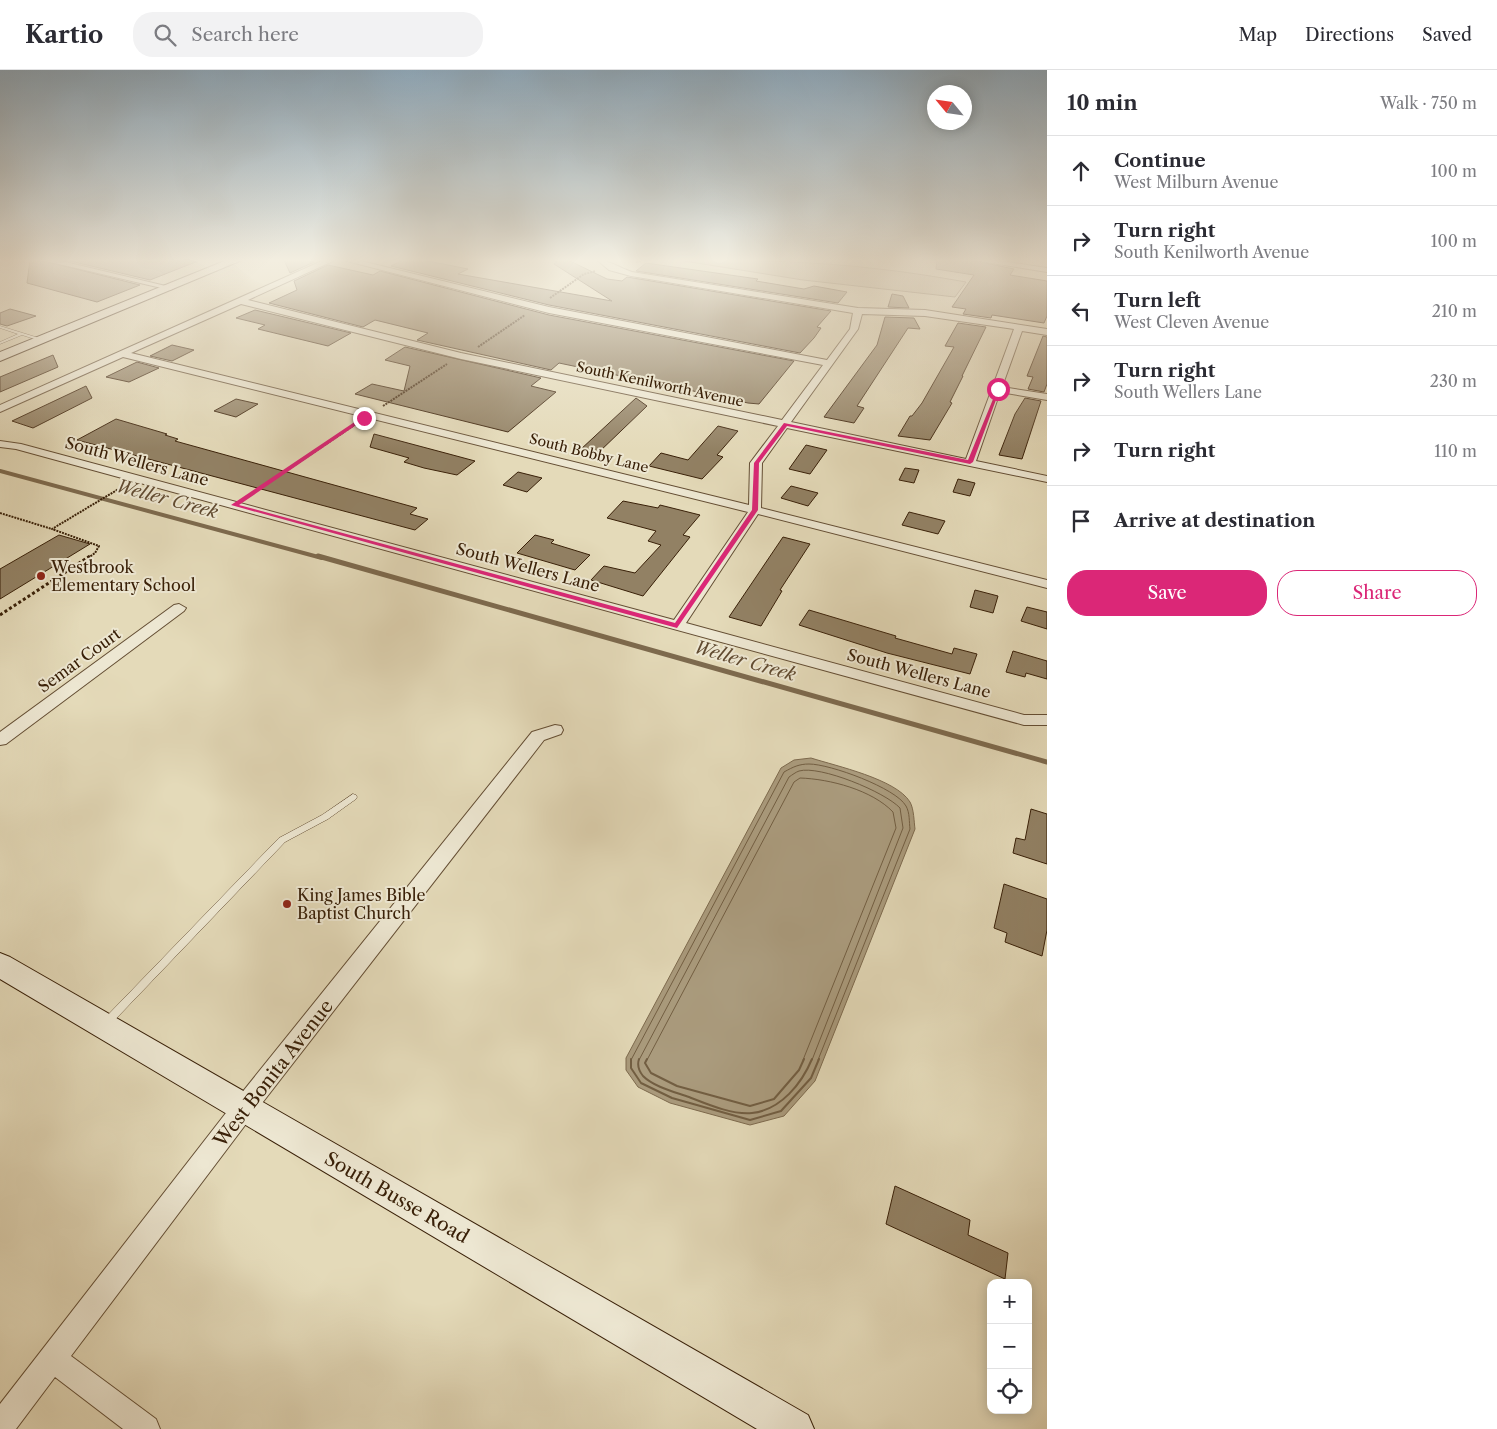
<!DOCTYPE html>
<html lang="en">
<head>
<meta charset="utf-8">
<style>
	:root { --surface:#fff; --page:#f2f2f3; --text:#2b2b33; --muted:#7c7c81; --line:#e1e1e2; --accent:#db2777 }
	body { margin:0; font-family:"Libre Caslon Text",serif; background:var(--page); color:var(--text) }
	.controls { position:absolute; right:15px; bottom:15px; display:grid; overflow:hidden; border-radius:10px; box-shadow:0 2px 12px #0003 }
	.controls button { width:45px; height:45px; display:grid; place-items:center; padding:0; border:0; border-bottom:1px solid var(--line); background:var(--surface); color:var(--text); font:25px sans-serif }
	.compass { position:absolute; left:927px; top:15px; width:45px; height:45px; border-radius:50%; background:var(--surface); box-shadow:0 2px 12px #0003; rotate:299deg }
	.stop { position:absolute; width:15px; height:15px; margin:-11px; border:4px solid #db2777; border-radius:50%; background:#fff }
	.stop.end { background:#db2777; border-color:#fff; box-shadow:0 1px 5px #0008 }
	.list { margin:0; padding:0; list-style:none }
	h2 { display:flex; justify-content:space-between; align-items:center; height:65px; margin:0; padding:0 20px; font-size:21px }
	h2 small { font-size:16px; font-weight:400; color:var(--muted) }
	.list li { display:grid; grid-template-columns:32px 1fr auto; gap:15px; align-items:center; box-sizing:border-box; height:70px; padding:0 20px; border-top:1px solid var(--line) }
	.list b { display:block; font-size:19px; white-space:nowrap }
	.list p { margin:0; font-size:16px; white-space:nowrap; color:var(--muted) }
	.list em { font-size:16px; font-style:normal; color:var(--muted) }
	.actions { display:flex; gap:10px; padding:15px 20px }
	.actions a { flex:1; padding:11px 0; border:1px solid var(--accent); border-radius:20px; text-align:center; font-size:18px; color:var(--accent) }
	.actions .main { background:var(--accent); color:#fff }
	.icon { flex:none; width:28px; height:28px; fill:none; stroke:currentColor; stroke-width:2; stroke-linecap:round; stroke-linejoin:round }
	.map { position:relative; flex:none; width:1047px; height:1359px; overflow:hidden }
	header { display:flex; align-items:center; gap:30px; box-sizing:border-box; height:70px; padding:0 25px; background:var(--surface); border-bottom:1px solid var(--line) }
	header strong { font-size:24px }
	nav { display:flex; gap:28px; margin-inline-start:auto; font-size:18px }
	.search { width:350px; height:45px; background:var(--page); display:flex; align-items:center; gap:12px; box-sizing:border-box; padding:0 18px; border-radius:20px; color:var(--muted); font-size:19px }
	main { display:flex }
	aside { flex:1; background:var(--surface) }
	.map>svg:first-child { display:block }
	.green { fill:#c7ba9b; stroke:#806d52 }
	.water { fill:#aa9b7d; stroke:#7d6a4e }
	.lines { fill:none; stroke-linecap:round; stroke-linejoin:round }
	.shore-far1 { stroke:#725e42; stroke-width:1 }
	.shore { stroke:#725e42; stroke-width:2 }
	.stream-far1 { stroke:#7d6a4e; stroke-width:4 }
	.stream { stroke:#7d6a4e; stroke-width:5 }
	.building { fill:#928164; stroke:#392008 }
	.service-casing { stroke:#644e34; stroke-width:1 }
	.minor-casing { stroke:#644e34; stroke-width:2 }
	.secondary-casing { stroke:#392008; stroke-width:2 }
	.path-far1 { stroke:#392008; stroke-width:2; stroke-dasharray:2 1; stroke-linecap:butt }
	.path { stroke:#392008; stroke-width:3; stroke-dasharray:3 2.5; stroke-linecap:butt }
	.service { fill:#ede7d2; fill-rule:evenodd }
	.minor { fill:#ede7d2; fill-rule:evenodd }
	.secondary { fill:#ede7d2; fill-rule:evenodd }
	.route { fill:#db2777 }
	.poi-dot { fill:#8f2418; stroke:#ede7d2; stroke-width:2 }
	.labels { text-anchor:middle; stroke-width:4; stroke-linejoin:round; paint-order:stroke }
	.far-street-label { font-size:14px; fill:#392008; stroke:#ede7d2 }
	.street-label { font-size:16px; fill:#392008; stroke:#ede7d2 }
	.poi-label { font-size:16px; fill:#392008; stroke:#ede7d2; text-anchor:start }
	.water-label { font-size:18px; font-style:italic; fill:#614b31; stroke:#ede7d2 }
	.near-street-label { font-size:19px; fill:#392008; stroke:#ede7d2 }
</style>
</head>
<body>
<header>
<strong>Kartio</strong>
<div class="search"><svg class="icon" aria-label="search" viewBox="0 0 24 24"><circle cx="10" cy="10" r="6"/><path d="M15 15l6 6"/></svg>Search here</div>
<nav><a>Map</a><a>Directions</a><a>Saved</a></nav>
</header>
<main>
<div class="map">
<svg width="1047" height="1359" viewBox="0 0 1047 1359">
	<rect width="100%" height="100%" fill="#e4dab9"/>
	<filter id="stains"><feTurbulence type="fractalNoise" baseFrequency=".004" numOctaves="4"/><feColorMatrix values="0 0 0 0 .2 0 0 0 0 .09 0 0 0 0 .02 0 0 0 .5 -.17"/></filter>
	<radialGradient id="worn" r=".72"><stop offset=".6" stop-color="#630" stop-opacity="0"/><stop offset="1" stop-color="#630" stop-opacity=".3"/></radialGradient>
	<!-- green -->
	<path class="green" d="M678 190C745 190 813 191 879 199 908 202 937 207 966 212L955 227 803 210Z"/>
	<!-- water -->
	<path class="water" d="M811 688C836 696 896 709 910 732 914 739 914 752 915 759L815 1011 784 1046 750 1055 670 1033 638 1017 626 1000V988L781 698 794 690Z"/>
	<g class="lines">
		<!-- shore-far1 -->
		<path class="shore-far1" d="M631 990 784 702C793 697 799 694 809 694 830 694 896 718 906 736 910 743 909 752 910 759L818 990
			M639 990 789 707C792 705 796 702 799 701 820 695 885 722 900 738L903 758 812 990
			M647 990 794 712 800 708C830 709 872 720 893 742L896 758 803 990"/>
		<!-- shore -->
		<path class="shore" d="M631 989V998L641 1013 672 1028 750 1050 781 1041 811 1008 819 989
			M639 989C637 995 639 1001 643 1006 654 1017 675 1022 689 1027 707 1034 732 1045 752 1043 781 1040 802 1013 812 989
			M647 989 645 993 651 1003 677 1016 750 1036 774 1029 799 1000 804 989"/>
		<!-- stream-far1 -->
		<path class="stream-far1" d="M0 401 322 488"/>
		<!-- stream -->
		<path class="stream" d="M318 486 1047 692"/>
	</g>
	<!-- building -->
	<path class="building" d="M30 190H40L140 215 97 232 27 213Z
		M66 190H198V191L150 210Z
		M284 190H303L314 192 290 203Z
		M403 190H423L468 199 458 204 612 231 554 194 557 190H568L607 209 622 211 627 207 831 241 817 257 821 258 814 268 800 283 549 235 391 196Z
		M937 190H971L1014 199 1010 205 1047 211V246L1044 253 992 245 991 248 963 244 966 239 952 237 974 205 936 199Z
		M646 193 758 209 756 211 804 219 814 216 847 222 838 233 636 201Z
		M328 195 373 205 380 201 549 245 794 291 759 334 748 333 675 317 677 315 643 307 640 310 559 293 551 300 417 270 428 263 375 250 363 257 269 233 297 220 294 211Z
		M892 224 903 226 909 238 888 237Z
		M10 239 36 246 7 256 0 254V243Z
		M255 240 351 263 328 276 258 259 265 255 236 248Z
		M885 247 914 248 920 259 908 258 857 336 864 338 854 353 824 347 877 275Z
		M958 253 986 257 962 306H963L950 332 952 333 930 370 898 366 910 346H912L922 333 954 277 945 276Z
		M1043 266 1047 267V314L1044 322 1028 319 1033 307 1027 306Z
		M172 275 194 280 172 291 150 286Z
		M405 277 541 308 531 316 556 322 508 362 355 324 372 314 404 321 410 296 385 290Z
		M53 285 58 297 0 322V307Z
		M137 292 159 298 129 312 106 307Z
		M86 316 92 328 33 358 12 351Z
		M636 328 647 336 597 384 580 380Z
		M1025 328 1041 331 1022 389 999 385 1015 344Z
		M236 329 258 334 236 347 214 341Z
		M116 349 167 364 165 365 178 369 175 371 417 438 410 444 428 449 415 460 77 370Z
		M718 356 738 361 717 385 723 387 702 409 649 396 661 383 688 390Z
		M374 364 449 384 475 391 457 405 424 398 404 392 409 388 370 377Z
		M806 375 827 380 810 404 789 399Z
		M905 398 919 400 914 413 899 410Z
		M518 402 542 408 527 422 503 415Z
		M958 409 975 413 970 426 953 422Z
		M791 416 818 423 808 436 781 428Z
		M623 431 658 438 660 435 700 445 683 465 690 467 643 526 591 510 604 496 635 503 661 475 648 471 656 461 607 448Z
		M909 442 945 451 938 464 902 455Z
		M59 465 90 474 0 529V499Z
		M535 465 554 470 551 473 590 485 575 500 517 483Z
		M783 467 810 474 780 520 782 521 761 556 729 547Z
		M975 520 998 526 993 543 970 537Z
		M1027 537 1047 542V559L1021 551Z
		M809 540 896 566 895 568 952 584 954 578 977 584 970 604 887 583 799 555Z
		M1013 581 1047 591V609L1026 603 1025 607 1006 602Z
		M1031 739 1047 744V794L1013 783 1016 768 1025 770Z
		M1004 814 1047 829V860L1042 886 1005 872 1007 863 994 858Z
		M895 1116 970 1150 968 1165 1008 1183 1005 1209 886 1154Z"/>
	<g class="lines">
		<!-- service casing -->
		<g class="service-casing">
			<path id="service" d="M0 256 42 269 43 270 41 271 22 265 0 274V272L18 264 0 258Z
				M353 724 356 725 357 727 356 729 328 749 285 772 109 956 106 957 103 956 101 953 103 950 279 768 322 745Z"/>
		</g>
		<!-- minor casing -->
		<g class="minor-casing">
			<path id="minor" d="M42 190H57L174 218 170 220Z
				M324 190H335L248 230 461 283 782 350 823 295 549 243 343 190H357L549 237 827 290 850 259 853 243 631 206 609 200 597 190C609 190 620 198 632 202L858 238 925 240 1047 259V265L1022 261 1002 317 1047 324V330L1000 322 976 391 1047 406V412L787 358 762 393 761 438 1047 510V518L758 444 686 553 1024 645H1047V655H1024L16 379 0 377V371L21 374 674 550 748 442 123 287 0 342V335ZM241 234 461 289 778 356 750 393 749 435 131 283ZM862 244 925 246 1014 259 966 389 791 352 858 259Z
				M973 190H995L1047 198V202Z
				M179 534 186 538 184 541 6 674 0 675V662L174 535Z
				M555 655 561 656 563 660 561 664 544 670 252 1046 71 1286 156 1349 160 1359H123L55 1307 16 1359H0V1334L236 1030 532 662Z"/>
		</g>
		<!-- secondary casing -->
		<g class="secondary-casing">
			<path id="secondary" d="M227 190H242L0 291V282Z
				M0 883 10 887 808 1345 814 1359H757L0 909Z"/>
		</g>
		<!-- path-far1 -->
		<path class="path-far1" d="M636 192 644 190
			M550 228 584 204 596 201
			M478 277 525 245
			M383 336 447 294
			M247 427 356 354
			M0 443 52 459
			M88 488 95 483 99 476 52 459 122 417"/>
		<!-- path -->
		<path class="path" d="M0 545 90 486"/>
		<!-- service -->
		<use href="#service" class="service"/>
		<!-- minor -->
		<use href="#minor" class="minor"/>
		<!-- secondary -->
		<use href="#secondary" class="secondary"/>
	</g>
	<!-- sky -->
	<linearGradient id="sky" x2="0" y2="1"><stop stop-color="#8faabd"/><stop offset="0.5" stop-color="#f3eee0"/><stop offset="1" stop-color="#f3eee0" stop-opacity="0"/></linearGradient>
	<rect width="1047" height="381" fill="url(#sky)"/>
	<!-- route -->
	<path class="route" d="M998 317 1000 319 973 392 970 394 787 356 759 393 758 440 677 558 231 435 362 347H365V349L239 435 675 553 752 440 754 393 784 353 968 390Z"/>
	<!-- markers -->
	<g class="poi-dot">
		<circle cx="41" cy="506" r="5"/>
		<circle cx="287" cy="834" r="5"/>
	</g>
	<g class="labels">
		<!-- far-street labels -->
		<g class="far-street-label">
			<text transform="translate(660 314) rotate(12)" y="5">South Kenilworth Avenue</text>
			<text transform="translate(589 383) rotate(14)" y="5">South Bobby Lane</text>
		</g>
		<!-- street labels -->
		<g class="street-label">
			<text transform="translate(137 391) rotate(15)" y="6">South Wellers Lane</text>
			<text transform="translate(528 497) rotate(15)" y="6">South Wellers Lane</text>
			<text transform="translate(79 590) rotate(-36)" y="6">Semar Court</text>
			<text transform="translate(919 603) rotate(15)" y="6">South Wellers Lane</text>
		</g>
		<!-- poi labels -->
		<g class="poi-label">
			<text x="51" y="503">Westbrook<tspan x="51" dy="18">Elementary School</tspan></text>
			<text x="297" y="831">King James Bible<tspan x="297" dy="18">Baptist Church</tspan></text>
		</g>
		<!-- water labels -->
		<g class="water-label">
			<text transform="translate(167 429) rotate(15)" y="6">Weller Creek</text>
			<text transform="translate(745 591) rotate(16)" y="6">Weller Creek</text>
		</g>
		<!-- near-street labels -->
		<g class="near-street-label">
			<text transform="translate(273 1003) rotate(-52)" y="7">West Bonita Avenue</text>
			<text transform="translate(397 1127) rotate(30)" y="7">South Busse Road</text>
		</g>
	</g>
	<rect width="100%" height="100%" filter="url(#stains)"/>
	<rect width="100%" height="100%" fill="url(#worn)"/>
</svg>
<div class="controls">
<button>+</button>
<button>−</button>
<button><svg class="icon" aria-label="locate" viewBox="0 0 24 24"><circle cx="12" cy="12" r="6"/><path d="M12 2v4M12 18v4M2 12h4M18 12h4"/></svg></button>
</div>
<svg class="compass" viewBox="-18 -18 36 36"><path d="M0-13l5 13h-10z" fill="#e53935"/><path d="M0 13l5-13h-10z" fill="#7c7c81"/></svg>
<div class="stop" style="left:998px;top:319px"></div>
<div class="stop end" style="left:364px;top:348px"></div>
</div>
<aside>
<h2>10 min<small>Walk · 750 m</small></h2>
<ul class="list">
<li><svg class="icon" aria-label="ahead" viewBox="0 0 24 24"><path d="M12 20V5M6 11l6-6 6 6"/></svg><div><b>Continue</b><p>West Milburn Avenue</p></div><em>100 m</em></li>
<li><svg class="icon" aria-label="right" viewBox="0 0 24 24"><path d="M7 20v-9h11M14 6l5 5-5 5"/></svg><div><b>Turn right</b><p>South Kenilworth Avenue</p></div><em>100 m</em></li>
<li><svg class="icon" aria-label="left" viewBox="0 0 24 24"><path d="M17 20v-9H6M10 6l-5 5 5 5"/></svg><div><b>Turn left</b><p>West Cleven Avenue</p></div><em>210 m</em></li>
<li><svg class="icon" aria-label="right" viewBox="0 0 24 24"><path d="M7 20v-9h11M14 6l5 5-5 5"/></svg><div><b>Turn right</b><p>South Wellers Lane</p></div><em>230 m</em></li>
<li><svg class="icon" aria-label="right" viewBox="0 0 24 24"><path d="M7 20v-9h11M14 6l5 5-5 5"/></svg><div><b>Turn right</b></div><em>110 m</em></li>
<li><svg class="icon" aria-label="arrive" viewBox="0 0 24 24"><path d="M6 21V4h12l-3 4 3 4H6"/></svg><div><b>Arrive at destination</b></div></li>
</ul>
<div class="actions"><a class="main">Save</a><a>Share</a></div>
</aside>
</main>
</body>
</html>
